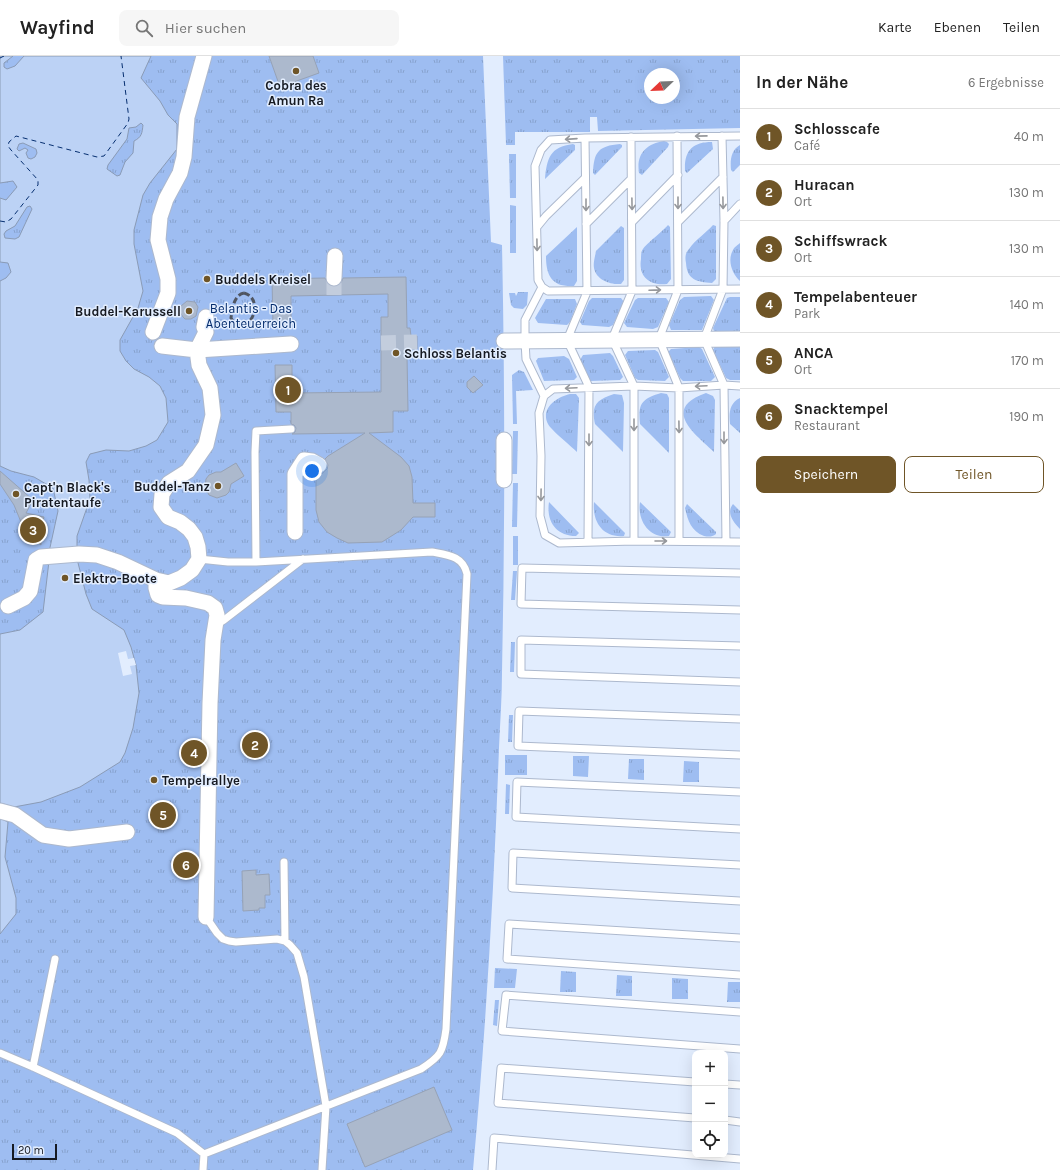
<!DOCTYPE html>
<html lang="de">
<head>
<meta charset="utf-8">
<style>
	:root { --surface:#fff; --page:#f6f6f6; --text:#222; --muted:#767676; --line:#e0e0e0; --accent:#6f5527 }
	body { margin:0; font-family:Karla,sans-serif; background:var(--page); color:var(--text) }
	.controls { position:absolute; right:12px; bottom:12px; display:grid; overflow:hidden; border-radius:8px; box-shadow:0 4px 16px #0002 }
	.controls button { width:36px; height:36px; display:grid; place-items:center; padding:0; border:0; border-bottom:1px solid var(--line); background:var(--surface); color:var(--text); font:20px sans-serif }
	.compass { position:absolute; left:644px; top:12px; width:36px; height:36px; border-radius:50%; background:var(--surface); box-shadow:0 4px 16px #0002; rotate:247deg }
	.scale { position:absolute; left:12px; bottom:10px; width:45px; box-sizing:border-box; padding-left:4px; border:2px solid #161a22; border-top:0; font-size:11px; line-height:14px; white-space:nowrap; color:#161a22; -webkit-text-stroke:3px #e2edfe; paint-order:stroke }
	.you { position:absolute; left:312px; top:415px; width:14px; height:14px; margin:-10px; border:3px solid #fff; border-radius:50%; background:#1a73e8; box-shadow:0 0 0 6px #1a73e833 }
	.badge { display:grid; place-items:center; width:26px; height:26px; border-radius:50%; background:var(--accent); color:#fff; font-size:13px; font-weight:700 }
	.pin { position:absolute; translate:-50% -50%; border:2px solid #fff; box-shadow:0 1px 4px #0006 }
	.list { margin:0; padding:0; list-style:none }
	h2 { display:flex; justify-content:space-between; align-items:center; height:52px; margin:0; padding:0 16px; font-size:17px }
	h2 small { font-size:13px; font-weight:400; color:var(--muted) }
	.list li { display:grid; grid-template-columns:26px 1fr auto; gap:12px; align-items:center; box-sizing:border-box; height:56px; padding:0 16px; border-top:1px solid var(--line) }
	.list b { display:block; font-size:15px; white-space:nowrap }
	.list p { margin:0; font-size:13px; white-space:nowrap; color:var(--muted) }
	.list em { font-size:13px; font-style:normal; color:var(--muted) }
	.actions { display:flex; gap:8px; padding:12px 16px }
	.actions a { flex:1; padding:9px 0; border:1px solid var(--accent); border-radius:8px; text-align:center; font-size:14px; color:var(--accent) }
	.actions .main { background:var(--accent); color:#fff }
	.icon { flex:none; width:22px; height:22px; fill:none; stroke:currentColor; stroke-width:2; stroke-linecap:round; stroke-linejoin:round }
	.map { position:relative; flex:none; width:740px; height:1114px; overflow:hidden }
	header { display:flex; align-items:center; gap:24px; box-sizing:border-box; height:56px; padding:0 20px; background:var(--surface); border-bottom:1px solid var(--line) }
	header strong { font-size:19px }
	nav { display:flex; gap:22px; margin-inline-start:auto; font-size:14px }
	.search { width:280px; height:36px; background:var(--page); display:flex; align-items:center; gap:10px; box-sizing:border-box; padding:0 14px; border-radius:8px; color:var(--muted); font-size:15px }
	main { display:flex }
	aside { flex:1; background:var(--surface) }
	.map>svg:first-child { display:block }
	.grass { fill:url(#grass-tufts); fill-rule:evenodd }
	.water { fill:#bcd2f5; stroke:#8a9bb6; fill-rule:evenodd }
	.pier { fill:#e2edfe }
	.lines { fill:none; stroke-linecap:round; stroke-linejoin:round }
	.ferry { stroke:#062f70; stroke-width:1; stroke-dasharray:5 4; stroke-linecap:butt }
	.building { fill:#acb9cd; stroke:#96a2b6 }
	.street-tunnel { stroke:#c3cddd; stroke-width:15; stroke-dasharray:15 8; stroke-linecap:butt }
	.lane-casing { stroke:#adb9ce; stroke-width:9 }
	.street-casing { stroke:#adb9ce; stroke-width:17 }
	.lane { stroke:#fff; stroke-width:7 }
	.street { stroke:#fff; stroke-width:15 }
	.rail { stroke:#505661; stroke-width:3; stroke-dasharray:6 3; stroke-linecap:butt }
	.oneway { stroke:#96989c }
	.poi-dot { fill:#6f5527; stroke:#e2edfe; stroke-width:1.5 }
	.labels { text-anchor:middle; stroke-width:3; stroke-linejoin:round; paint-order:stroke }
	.poi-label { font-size:13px; font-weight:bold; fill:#161a22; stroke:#e2edfe; text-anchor:start }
	.park-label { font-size:13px; fill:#032b6c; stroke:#e2edfe }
</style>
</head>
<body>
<header>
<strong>Wayfind</strong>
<div class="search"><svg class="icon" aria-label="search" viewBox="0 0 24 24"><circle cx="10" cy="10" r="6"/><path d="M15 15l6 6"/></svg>Hier suchen</div>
<nav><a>Karte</a><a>Ebenen</a><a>Teilen</a></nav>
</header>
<main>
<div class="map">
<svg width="740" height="1114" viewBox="0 0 740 1114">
	<defs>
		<pattern id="grass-tufts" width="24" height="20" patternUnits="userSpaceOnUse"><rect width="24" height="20" fill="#9ebdf1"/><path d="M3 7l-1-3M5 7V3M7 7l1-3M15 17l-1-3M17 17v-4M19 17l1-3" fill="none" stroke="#87a2ce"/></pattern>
	</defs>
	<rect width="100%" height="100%" fill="#e2edfe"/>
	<!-- grass -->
	<path class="grass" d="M0 0H483L491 186 502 189C505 332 505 474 502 617 502 642 500 667 499 692 494 833 486 973 473 1114H0Z
		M503 0H740V72L598 75 597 61H590V76H515V89H506ZM650 18H674V42H650Z
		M664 85 667 86 669 88 668 91 642 119 639 117C636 98 646 88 664 85Z
		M712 86 713 93 687 117 685 115C684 95 692 86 712 86Z
		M573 88 575 89V94L545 123C547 102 550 91 573 88Z
		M620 88 622 89V91L595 119 593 117C594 96 598 90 620 88Z
		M740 89V109L733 116 731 114C730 104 731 94 740 89Z
		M509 98H516V142H510Z
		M510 149 516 150V197H510Z
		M668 169 670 171 671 223 667 228C650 230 638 221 641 203 641 200 641 195 643 193 646 188 663 175 668 169Z
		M713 169 716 170V223L712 227C697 226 687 224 686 207 685 202 685 197 689 193 695 184 706 177 713 169Z
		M621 170 624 172V224L621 228C611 229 596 224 594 212 593 207 595 201 596 195Z
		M577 171V225L574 230C570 230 565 230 561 229 548 225 546 212 546 200Z
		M740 187V225C732 218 727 204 733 194 734 191 738 189 740 187Z
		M518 236H528L527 249 523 253 514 252 511 249 509 237H515L516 240Z
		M711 240 714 244 702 274H671L669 269 680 244 684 241Z
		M730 241H740V275H714L713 272 727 242Z
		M592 242H621L624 246 613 269 609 271 582 269 580 266 589 245Z
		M638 242H666L669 246 658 271 653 273 627 271 624 267 635 244Z
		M546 243H575L577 248 570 266 567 269 538 267 535 262Z
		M715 290H740V324H730L726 322 713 294Z
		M699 291 702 293 715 321 711 325H683L680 322 668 296 671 293Z
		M655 294 658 296 669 321 665 325 638 324 635 322 625 299 628 295Z
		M610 297 613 300 623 321 620 324 590 325 580 304 583 299Z
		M564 300 569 303 577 321 574 324 544 325 536 305 538 302Z
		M519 314 524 316 533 334 516 335 517 368H513L512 319Z
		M661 337 667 338 669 342V397L640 368C638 348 641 343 661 337Z
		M706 337 713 340 715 344 714 396C694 377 661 353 706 337Z
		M570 338H576L579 342 577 396C571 390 551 374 548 368 540 352 557 341 570 338Z
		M614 338 622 339 624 347 623 396 595 368C591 349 596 344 614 338Z
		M740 342V377L730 368C729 358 729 347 740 342Z
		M513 375H518L517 418H512Z
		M513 427H518L517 471H512Z
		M549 446 579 477 576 480C556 480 546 465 549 446Z
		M594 446 625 477 624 480C603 482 592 466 594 446Z
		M640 446 671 476 669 480C649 483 637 464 640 446Z
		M687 448 716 476V478C712 481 709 481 704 480 691 475 688 465 685 452Z
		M733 448 740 455V473C733 466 726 457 733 448Z
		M513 480H518V509H513Z
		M513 515H517L515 544H511Z
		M511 586H515L514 616H510Z
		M509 659H513L512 686H508Z
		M505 699H527V719H505Z
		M573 700H589L588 721 573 720Z
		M629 703H644V724L628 723Z
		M684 705 699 706V726H683Z
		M506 728 510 729 509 758H505Z
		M495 912 517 913 515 932H494Z
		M561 915 576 916V936H560Z
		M617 919 632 920V940H616Z
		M672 922 688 923V943H672Z
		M728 926H740V946H727Z
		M495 944H499L497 970 493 969Z"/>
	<!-- water -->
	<path class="water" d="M0 0H13L4 7V11L7 13 15 10 24 0H151L141 22 160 45 168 59 177 68V93L150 127 143 139 134 174V188L143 235 138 252 120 284V295L126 305 134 313 149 321 160 330 166 342 168 366 157 384 146 390 129 395 106 394 90 398 86 406 89 424 90 443 77 480V503L86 538 92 553 124 574 131 591 136 609 139 637 133 672 125 697 120 706 80 731 41 746 14 751 0 747V578L20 574 43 556 49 505V496L58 455 53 432 34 421 11 415 0 410V225L6 222 11 216 8 207 0 206V142L6 144 17 131 13 125 0 127ZM141 67 143 69C142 77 142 81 134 85L133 97 125 106 120 119 117 120 107 113 108 109 127 83 129 72 136 71ZM23 87 36 93 37 97 35 101 31 103 28 102 26 97 28 94 25 92 19 95 17 93 19 88ZM30 150 32 153 19 181 15 183 5 182 4 178 6 175 15 170 27 151Z
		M0 762 8 766 5 801 16 842V858L0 878Z"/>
	<!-- pier -->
	<path class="pier" d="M126 595 128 603 134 602 136 609 130 610 132 618 123 620 118 597Z"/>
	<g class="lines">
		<!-- ferry -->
		<path class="ferry" d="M0 2 4 0
			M0 165 6 166 11 163 38 129V124L11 94 8 90 9 86 16 80 97 101 104 100 128 67 129 63 121 0"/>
	</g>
	<!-- building -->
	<path class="building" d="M269 0H313L319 17 280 31Z
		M406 221 407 272H410L411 280H417V293H411V300H407L408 355H393V376L369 377 401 401 409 410 412 421 413 447H435V461H413L401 474 382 486 348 487 337 482 327 476 319 466 316 454V425L317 418 323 417 327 413 328 409 325 403 328 400 365 377 292 378 295 376 296 372 294 369 291 368V356H276L275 309H292V337L381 336V261H388V238L291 240V269H273L272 223 325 222 329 229 334 231 338 230 341 227 343 222Z
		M187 245 195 246 198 251 196 260 191 263H185L183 261 180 256 181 250Z
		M474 320 483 329 473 337 467 331V326Z
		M236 407 244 420 231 428 229 436 226 439 217 442 209 439 205 431 206 423 209 419 216 416H221Z
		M0 415 33 444 26 457 44 461 41 472V489L30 481 21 466 14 449 0 428Z
		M181 802 198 811 192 823 175 814Z
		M256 814V819L269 818 270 839H265V852H259V854L243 855 242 815Z
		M434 1031 452 1074 365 1111 347 1068Z"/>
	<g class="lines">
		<!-- street-tunnel -->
		<path class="street-tunnel" d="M334 239V222
			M381 287 417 286"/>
		<!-- lane casing -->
		<g class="lane-casing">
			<path id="lane" d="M677 80 678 234 659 283 679 332V485
				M722 80 724 165 723 233 704 283 724 329 726 486
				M740 80 585 82 550 84 541 94 535 110 538 224 542 231 548 235 740 233
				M631 81 632 235 612 283 634 330V485
				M585 82 587 236 567 284 589 331 588 486
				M724 165 740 148
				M632 166 678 119
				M678 166 723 121
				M586 168 631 123
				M537 171 546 160 585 122
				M542 231 525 264V285L526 303 544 340
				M740 330 724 329 679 332 634 330 553 333 544 340 539 357 541 400 540 460 545 479 559 487 634 485 740 486
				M199 503 228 506H256L432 496C448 499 463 500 467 518L446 973C443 996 441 1000 421 1013L204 1098
				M256 506 255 396 256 375 291 373
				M740 517 522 512 521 548 740 554
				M216 569 224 564 303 503
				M740 590 521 584V618L740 626
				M740 663 519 655 518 690 740 699
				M740 736 517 726 516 761 740 773
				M284 806 285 885
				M740 809 513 797 512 832 740 845
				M206 861 217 877 223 883 229 885 236 886 277 883 285 885 290 889 297 897 304 921 326 1050 322 1114
				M740 882 509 868 507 903 740 919
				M740 956 506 939 502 975 740 993
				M0 997 33 1011 177 1077 204 1098
				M33 1011 55 903
				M695 1026 501 1012 498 1047 695 1062
				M725 1028 740 1029
				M725 1064 740 1066
				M203 1114 204 1098
				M492 1114 494 1082 740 1103"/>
		</g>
		<!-- street casing -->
		<g class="street-casing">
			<path id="street" d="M334 222 335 200
				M153 276 168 237V223L158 184 160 161 166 143 180 117 184 101 187 61 204 0
				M504 285 740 283
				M162 290 197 294 291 288
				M504 424V384
				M295 476V418L304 404 312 405 319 409
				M156 524V532L158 539 163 541 186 542 208 547 215 552 217 559 213 584 210 647 206 861
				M8 550 24 542 30 535 36 504 41 501 79 498 97 499 118 506 156 524 169 527 181 522 192 514 199 503 198 491 195 481 189 473 180 466 168 461 161 451 162 438 169 427 188 415 206 389 213 359 210 332 199 309 197 294 206 276 204 271 206 261
				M0 755 15 759 43 779 69 783 127 776"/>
		</g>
		<!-- lane -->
		<use href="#lane" class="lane"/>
		<!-- street -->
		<use href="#street" class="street"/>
		<!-- rail -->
		<path class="rail" d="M244 237C264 242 253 278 234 267L231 262C232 253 234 239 244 237Z"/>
	</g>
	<!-- one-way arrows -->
	<defs><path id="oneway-shaft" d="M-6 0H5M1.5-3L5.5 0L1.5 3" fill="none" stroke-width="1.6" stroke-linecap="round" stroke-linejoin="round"/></defs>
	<g class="oneway">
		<use href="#oneway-shaft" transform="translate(701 80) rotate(179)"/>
		<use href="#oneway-shaft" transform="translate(571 83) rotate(176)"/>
		<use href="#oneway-shaft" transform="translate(678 147) rotate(90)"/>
		<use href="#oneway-shaft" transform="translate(723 147) rotate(89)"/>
		<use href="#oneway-shaft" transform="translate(632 148) rotate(89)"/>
		<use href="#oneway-shaft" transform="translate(586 149) rotate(90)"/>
		<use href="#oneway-shaft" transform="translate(537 189) rotate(89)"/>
		<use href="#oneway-shaft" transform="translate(655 234) rotate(-2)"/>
		<use href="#oneway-shaft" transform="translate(701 330) rotate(177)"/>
		<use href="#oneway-shaft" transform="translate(571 332) rotate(177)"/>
		<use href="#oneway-shaft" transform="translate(634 369) rotate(90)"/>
		<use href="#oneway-shaft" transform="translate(679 371) rotate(89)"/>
		<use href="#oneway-shaft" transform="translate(724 382) rotate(90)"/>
		<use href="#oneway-shaft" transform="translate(589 384) rotate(90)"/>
		<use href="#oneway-shaft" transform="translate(541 439) rotate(91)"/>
		<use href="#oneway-shaft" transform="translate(661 485)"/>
	</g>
	<!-- markers -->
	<g class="poi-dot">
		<circle cx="296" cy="15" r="4"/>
		<circle cx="207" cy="223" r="4"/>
		<circle cx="189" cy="255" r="4"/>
		<circle cx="396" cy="297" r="4"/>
		<circle cx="218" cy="430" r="4"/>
		<circle cx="16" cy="438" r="4"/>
		<circle cx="65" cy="522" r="4"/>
		<circle cx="154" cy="724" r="4"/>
	</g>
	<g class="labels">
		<!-- poi labels -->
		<g class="poi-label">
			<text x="296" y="34" text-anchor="middle">Cobra des<tspan x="296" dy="15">Amun Ra</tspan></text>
			<text x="215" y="228">Buddels Kreisel</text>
			<text x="181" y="260" text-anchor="end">Buddel-Karussell</text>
			<text x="404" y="302">Schloss Belantis</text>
			<text x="210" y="435" text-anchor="end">Buddel-Tanz</text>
			<text x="24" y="436">Capt'n Black's<tspan x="24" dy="15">Piratentaufe</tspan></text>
			<text x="73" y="527">Elektro-Boote</text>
			<text x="162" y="729">Tempelrallye</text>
		</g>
		<!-- park labels -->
		<g class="park-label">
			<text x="251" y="257">Belantis - Das<tspan x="251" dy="15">Abenteuerreich</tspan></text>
		</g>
	</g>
</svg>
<div class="controls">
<button>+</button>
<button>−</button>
<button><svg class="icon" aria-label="locate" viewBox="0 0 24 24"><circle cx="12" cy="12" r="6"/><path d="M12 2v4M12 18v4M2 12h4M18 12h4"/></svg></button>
</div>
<svg class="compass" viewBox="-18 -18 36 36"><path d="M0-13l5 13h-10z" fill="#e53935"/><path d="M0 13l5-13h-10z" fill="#767676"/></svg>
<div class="scale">20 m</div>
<div class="you"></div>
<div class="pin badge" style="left:288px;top:334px">1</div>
<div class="pin badge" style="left:255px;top:689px">2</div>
<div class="pin badge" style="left:33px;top:474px">3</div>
<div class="pin badge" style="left:194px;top:697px">4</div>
<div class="pin badge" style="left:163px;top:759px">5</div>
<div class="pin badge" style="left:186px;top:809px">6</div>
</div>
<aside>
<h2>In der Nähe<small>6 Ergebnisse</small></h2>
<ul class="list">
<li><span class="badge">1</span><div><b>Schlosscafe</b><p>Café</p></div><em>40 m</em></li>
<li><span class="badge">2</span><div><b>Huracan</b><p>Ort</p></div><em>130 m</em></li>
<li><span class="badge">3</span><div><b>Schiffswrack</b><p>Ort</p></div><em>130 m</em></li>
<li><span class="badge">4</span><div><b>Tempelabenteuer</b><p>Park</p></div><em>140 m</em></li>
<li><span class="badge">5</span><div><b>ANCA</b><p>Ort</p></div><em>170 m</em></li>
<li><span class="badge">6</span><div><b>Snacktempel</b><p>Restaurant</p></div><em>190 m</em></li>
</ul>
<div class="actions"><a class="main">Speichern</a><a>Teilen</a></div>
</aside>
</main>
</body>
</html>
